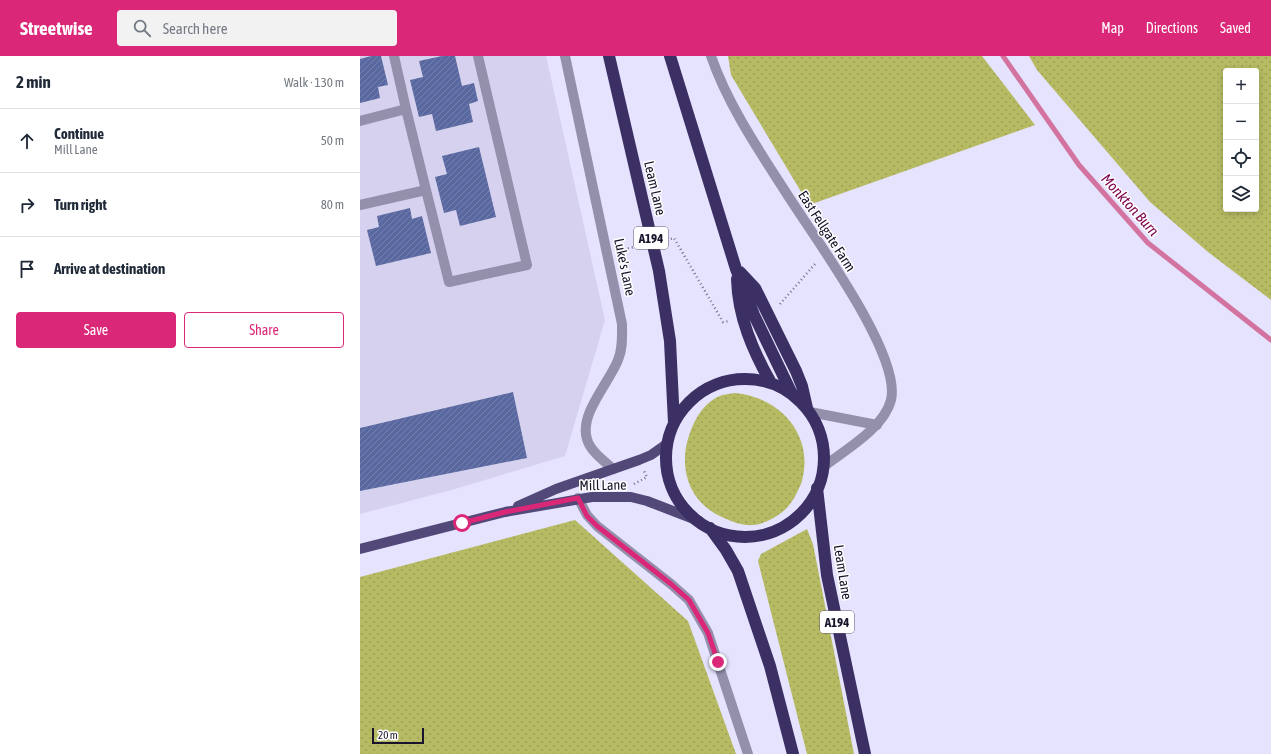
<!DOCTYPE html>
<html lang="en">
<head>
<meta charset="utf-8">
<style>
	:root { --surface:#fff; --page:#f2f2f3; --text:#1f2937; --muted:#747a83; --line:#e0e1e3; --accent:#db2777 }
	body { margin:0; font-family:"Asap Condensed",sans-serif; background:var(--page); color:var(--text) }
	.controls { position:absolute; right:12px; top:12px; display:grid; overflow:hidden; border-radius:4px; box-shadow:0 2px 6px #0003 }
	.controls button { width:36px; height:36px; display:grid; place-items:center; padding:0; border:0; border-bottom:1px solid var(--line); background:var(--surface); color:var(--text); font:20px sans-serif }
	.scale { position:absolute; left:12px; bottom:10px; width:52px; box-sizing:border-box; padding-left:4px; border:2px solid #19142b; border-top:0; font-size:11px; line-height:14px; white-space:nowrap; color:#19142b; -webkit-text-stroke:3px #fff; paint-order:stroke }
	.stop { position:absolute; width:12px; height:12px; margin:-9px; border:3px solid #db2777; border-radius:50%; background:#fff }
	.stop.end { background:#db2777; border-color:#fff; box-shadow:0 1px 4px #0008 }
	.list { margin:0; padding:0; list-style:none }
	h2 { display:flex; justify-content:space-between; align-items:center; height:52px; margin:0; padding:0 16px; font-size:17px }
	h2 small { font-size:13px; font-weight:400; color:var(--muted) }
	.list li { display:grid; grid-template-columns:26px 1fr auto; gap:12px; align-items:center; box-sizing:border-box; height:64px; padding:0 16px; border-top:1px solid var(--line) }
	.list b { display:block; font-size:15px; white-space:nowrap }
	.list p { margin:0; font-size:13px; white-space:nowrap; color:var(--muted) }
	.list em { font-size:13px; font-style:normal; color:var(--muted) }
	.actions { display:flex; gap:8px; padding:12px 16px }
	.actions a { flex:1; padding:9px 0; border:1px solid var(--accent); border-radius:4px; text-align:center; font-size:14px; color:var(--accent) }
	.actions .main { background:var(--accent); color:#fff }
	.icon { flex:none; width:22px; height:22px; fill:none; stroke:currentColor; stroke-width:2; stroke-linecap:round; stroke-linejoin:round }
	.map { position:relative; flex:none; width:911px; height:698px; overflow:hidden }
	header { display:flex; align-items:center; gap:24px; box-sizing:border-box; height:56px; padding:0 20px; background:var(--accent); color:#fff }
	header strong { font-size:19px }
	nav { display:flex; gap:22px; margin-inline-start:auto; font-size:14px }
	.search { width:280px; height:36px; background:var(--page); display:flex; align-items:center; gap:10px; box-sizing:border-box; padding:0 14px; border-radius:4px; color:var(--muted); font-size:15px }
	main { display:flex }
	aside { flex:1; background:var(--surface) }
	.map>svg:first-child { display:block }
	.built { fill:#d5d1ee }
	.grass { fill:url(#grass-dots); fill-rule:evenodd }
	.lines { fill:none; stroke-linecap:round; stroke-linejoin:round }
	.stream { stroke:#d373a0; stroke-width:5 }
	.building { fill:url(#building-hatch) }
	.path { stroke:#76718a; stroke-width:2.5; stroke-dasharray:1 3; stroke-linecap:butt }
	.minor { stroke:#9490ac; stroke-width:10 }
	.major { stroke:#524978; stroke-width:10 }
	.highway { stroke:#3b2f64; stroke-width:12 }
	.route { stroke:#db2777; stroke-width:5 }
	.labels { text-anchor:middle; stroke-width:3; stroke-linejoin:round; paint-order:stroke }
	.shield { fill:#fff; stroke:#5e5a6b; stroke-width:1 }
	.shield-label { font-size:13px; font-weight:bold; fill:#19142b }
	.street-label { font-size:14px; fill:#19142b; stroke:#fff }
	.water-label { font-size:15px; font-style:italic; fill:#7d004e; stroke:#fff }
</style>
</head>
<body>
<header>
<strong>Streetwise</strong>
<div class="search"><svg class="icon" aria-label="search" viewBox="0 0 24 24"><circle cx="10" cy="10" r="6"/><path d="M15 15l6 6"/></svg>Search here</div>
<nav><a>Map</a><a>Directions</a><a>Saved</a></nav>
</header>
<main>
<aside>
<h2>2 min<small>Walk · 130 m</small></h2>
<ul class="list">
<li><svg class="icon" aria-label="ahead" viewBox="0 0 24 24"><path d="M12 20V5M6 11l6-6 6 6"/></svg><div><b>Continue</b><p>Mill Lane</p></div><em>50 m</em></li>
<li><svg class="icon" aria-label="right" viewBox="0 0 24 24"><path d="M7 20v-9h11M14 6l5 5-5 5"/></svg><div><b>Turn right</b></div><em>80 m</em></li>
<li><svg class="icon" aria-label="arrive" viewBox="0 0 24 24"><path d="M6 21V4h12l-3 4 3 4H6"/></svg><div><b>Arrive at destination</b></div></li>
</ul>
<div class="actions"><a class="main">Save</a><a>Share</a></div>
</aside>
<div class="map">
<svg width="911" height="698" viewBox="0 0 911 698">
	<defs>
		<pattern id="grass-dots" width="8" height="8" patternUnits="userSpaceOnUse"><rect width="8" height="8" fill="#b6ba63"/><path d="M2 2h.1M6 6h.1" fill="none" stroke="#9c9f56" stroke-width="1.8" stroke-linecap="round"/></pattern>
		<pattern id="building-hatch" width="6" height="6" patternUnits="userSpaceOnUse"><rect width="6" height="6" fill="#5968a0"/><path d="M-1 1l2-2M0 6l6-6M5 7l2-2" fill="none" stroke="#7680a9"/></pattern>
	</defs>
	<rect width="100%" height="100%" fill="#e6e3fe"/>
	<!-- built -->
	<path class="built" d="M0 0H186L245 264 205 400 95 433 0 458Z"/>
	<!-- grass -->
	<path class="grass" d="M368 0H622L675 69 449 149 371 19Z
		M669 0H911V244L848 196 790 146 677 14ZM866 15H896V153H866Z
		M375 337C421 341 456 381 441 428 436 439 431 450 421 457 413 463 403 468 393 469 383 470 373 466 364 462 323 445 316 402 335 365 340 355 349 344 360 340 364 338 370 338 375 337Z
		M215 464 328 565 376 698H0V521Z
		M447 473 453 488 494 698H447L398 505 401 498Z"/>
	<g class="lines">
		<!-- stream -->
		<path class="stream" d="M643 0 719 109 788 187 911 284"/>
	</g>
	<!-- building -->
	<path class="building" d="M11 0H21L28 29 18 31 20 42 0 47V3Z
		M82 0H95L102 30 114 27 118 45 109 48 113 66 76 75 72 58 59 61 50 24 63 21 59 5Z
		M119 91 136 161 100 170 96 154 84 157 75 121 87 118 82 100Z
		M50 152 52 163 62 160 71 197 16 210 7 174 19 171 17 160Z
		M153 336 167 402 0 435V372Z"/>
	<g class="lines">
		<!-- path -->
		<path class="path" d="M307 184 314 182 363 266 370 265
			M260 194 279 190
			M420 248 456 207
			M274 428 287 421 284 415"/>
		<!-- minor -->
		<path class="minor" d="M205 0 262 268C262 280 263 293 258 304 249 327 219 358 227 383 230 395 244 405 253 413
			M351 0C367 47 398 93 425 135 451 177 542 298 531 344 524 372 485 394 463 411
			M46 53 66 134
			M0 65 46 53 34 0
			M0 149 66 134 89 226 167 209 118 0
			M450 356 517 369
			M218 442 227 459 237 470 311 528 329 544 348 577 388 698"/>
		<!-- major -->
		<path class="major" d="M158 450 196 433 279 404 291 399 308 387
			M0 493 145 456 232 441H271L287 445 339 465"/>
		<!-- highway -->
		<path class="highway" d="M249 0 299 215 310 285 314 367
			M310 0 376 213 394 259 432 338
			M380 216 395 232 436 315 442 330 447 352
			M377 223C378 261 393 295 411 327
			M306 402a79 79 0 1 1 158 0a79 79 0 1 1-158 0Z
			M457 432 467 519 505 698
			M350 472 366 494 378 515 410 610 433 698"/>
	</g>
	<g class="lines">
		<!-- route -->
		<path class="route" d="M102 467 145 456 218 442 227 460 237 470 311 528 329 544 348 577 358 606"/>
	</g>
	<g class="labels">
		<!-- shield labels -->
		<g class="shield">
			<rect x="274" y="171" width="34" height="22" rx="3"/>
			<rect x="460" y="555" width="34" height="22" rx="3"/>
		</g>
		<g class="shield-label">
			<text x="291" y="187">A194</text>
			<text x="477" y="571">A194</text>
		</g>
		<!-- street labels -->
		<g class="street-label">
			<text transform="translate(295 132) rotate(77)" y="5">Leam Lane</text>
			<text transform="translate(467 175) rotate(57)" y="5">East Fellgate Farm</text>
			<text transform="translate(265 211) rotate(78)" y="5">Luke's Lane</text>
			<text transform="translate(243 429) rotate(-1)" y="5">Mill Lane</text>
			<text transform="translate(483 516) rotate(81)" y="5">Leam Lane</text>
		</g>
		<!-- water labels -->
		<g class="water-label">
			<text transform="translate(770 149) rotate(48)" y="5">Monkton Burn</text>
		</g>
	</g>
</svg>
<div class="controls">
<button>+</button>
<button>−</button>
<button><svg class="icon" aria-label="locate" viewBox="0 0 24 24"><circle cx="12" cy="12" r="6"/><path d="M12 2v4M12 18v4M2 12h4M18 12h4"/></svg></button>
<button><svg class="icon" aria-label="layers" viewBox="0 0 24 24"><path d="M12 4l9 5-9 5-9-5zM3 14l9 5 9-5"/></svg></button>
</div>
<div class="scale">20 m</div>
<div class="stop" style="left:102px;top:467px"></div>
<div class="stop end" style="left:358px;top:606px"></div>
</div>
</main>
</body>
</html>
